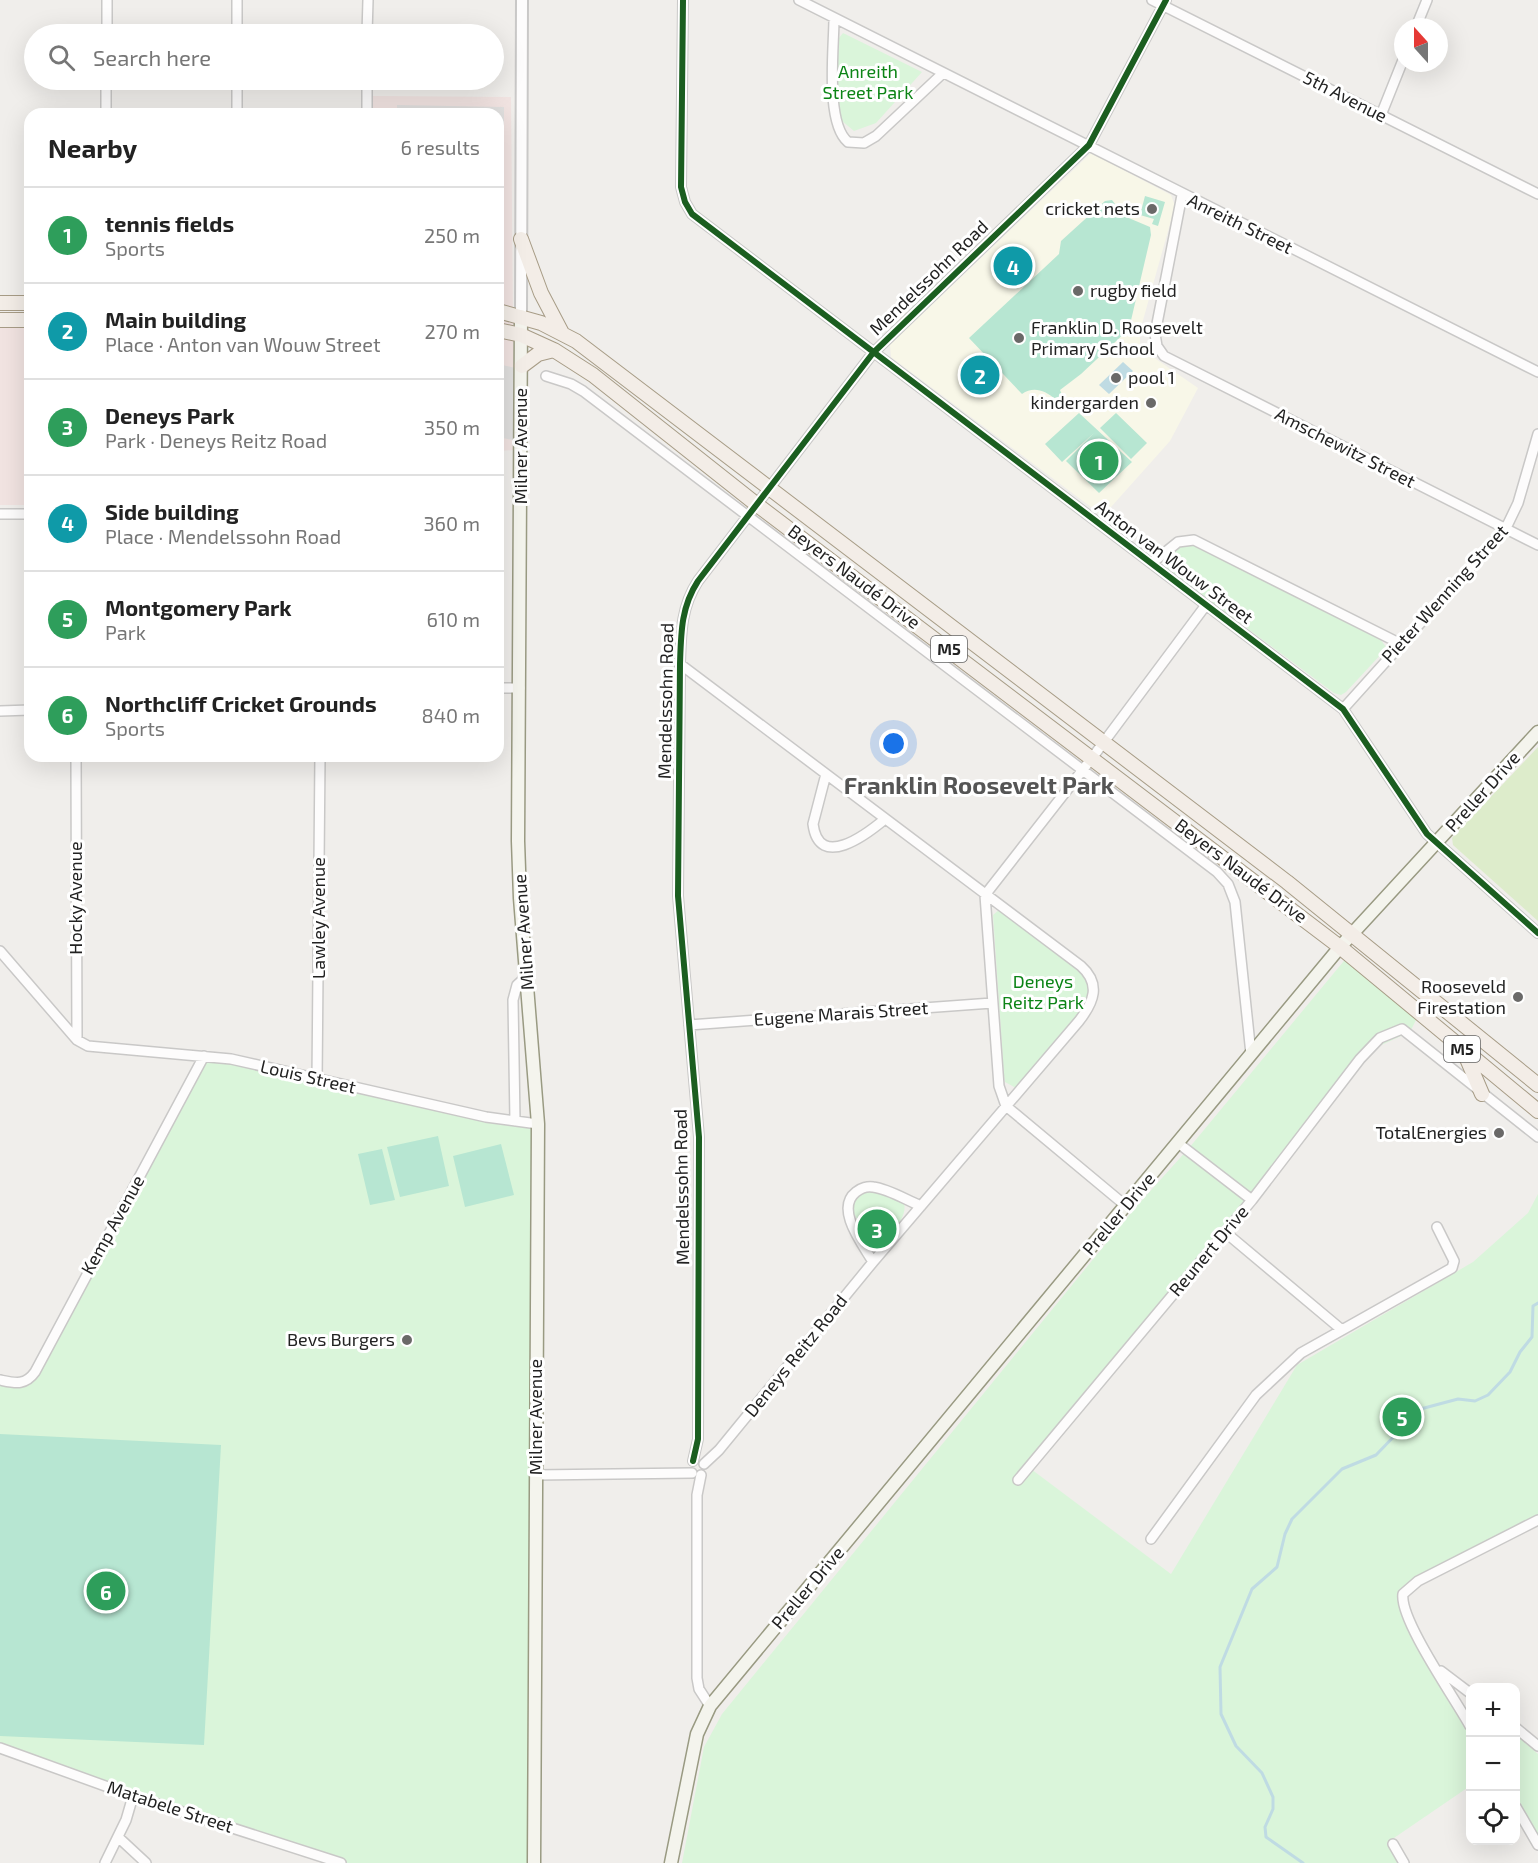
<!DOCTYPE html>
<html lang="en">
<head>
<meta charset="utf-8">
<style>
	:root { --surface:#fff; --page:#f2f2f2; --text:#222; --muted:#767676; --line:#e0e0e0; --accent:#0f766e }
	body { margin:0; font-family:"Exo 2",sans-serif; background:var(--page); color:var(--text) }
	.controls { position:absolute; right:18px; bottom:18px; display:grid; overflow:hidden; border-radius:12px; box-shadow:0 6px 24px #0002 }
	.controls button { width:54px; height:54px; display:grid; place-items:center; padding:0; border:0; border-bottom:2px solid var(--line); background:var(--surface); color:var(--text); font:30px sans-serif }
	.compass { position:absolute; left:1394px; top:18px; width:54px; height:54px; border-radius:50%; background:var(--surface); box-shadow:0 6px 24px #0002; rotate:339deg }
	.you { position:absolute; left:894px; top:744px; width:21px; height:21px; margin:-15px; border:4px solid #fff; border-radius:50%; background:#1a73e8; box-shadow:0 0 0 9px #1a73e833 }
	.badge { display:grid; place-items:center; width:39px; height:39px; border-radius:50%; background:var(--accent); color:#fff; font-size:20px; font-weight:700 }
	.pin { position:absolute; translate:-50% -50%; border:3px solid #fff; box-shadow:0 2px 6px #0006 }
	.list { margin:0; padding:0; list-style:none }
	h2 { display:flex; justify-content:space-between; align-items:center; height:78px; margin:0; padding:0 24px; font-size:26px }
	h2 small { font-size:20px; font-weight:400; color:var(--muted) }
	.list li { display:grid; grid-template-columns:39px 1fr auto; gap:18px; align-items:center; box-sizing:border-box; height:96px; padding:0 24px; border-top:2px solid var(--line) }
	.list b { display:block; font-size:22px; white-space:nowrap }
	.list p { margin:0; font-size:20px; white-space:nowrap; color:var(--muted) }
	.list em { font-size:20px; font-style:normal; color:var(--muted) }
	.icon { flex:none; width:33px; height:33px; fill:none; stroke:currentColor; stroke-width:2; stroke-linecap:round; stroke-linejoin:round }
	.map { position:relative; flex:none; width:1538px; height:1863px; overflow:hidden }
	.search { position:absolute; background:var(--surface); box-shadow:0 6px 24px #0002; left:24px; top:24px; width:480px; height:66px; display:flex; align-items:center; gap:15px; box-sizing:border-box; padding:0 21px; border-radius:33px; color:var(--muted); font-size:22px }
	.panel { position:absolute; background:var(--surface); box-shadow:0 6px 24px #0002; left:24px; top:108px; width:480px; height:654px; border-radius:18px }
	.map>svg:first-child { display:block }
	.commercial { fill:#f1e3e1 }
	.education { fill:#f8f7e8 }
	.grass { fill:#ddeccb }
	.park { fill:#daf5da }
	.pitch { fill:#b7e6d2 }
	.parking { fill:#e0dfde }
	.water { fill:#bfdbe3 }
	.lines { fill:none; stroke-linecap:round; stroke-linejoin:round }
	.stream { stroke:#bfdbe3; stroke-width:3 }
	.minor-casing { stroke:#c9c8c7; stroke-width:12 }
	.tertiary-casing { stroke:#c9c8c7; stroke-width:14 }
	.secondary-casing { stroke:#999a82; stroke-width:15 }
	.primary-casing { stroke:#a79c86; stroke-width:16 }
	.minor { stroke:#fdfcfc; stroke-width:9 }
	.tertiary { stroke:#fdfcfc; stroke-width:10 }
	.secondary { stroke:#f4f4ed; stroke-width:12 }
	.primary { stroke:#f3ede7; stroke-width:14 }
	.cycleway-casing { stroke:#fff; stroke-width:10 }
	.cycleway { stroke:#1b5e20; stroke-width:6 }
	.poi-dot { fill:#6a6968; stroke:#fff; stroke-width:2 }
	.labels { text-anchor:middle; stroke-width:6; stroke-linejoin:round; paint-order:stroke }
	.shield { fill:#fff; stroke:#646464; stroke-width:1.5 }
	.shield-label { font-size:16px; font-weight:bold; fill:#222 }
	.park-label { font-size:18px; fill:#0c8416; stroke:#fff }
	.street-label { font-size:18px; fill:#222; stroke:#fff }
	.poi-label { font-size:18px; fill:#222; stroke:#fff; text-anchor:end }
	.district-label { font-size:24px; font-weight:bold; fill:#555; stroke:#fff }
</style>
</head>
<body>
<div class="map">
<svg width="1538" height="1863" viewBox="0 0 1538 1863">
	<rect width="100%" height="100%" fill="#f0eeeb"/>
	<!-- commercial -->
	<path class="commercial" d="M369 96 511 97 514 450 498 451V114H369Z
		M0 325H30V505H0Z"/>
	<!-- education -->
	<path class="education" d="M1091 153 1171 195 1175 206 1140 331V348L1198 388 1170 441 1103 516 891 357 890 345Z"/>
	<!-- grass -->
	<path class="grass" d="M1538 747V921L1453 845 1452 838Z"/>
	<!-- park -->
	<path class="park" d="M843 33 922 72 876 123 854 131 836 116 835 43Z
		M1189 543 1381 640 1386 647 1384 651 1346 692 1341 695 1334 693 1165 567 1163 559 1176 547Z
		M999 910 1089 973 1091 1003 1016 1088 1005 1082 1004 1075 993 915Z
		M1348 956 1416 1020 1410 1032 1377 1047 1248 1198 1031 1469 1171 1574 1297 1365 1473 1262 1528 1213 1538 1194V1522L1415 1580 1403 1609 1427 1661 1470 1737V1786L1391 1840 1403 1863H682L704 1747 722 1714 1135 1208 1189 1148Z
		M204 1056 538 1124 534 1863H344L0 1747V1380L28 1381Z
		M876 1191 903 1201C911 1215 887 1241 875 1246L852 1211 854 1200 862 1192Z
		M1516 1735 1538 1754V1835L1516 1795Z"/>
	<!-- pitch -->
	<path class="pitch" d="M1145 196 1165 202 1158 226 1152 224 1154 219 1140 215Z
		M1112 200 1124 216 1150 227 1151 235 1129 329 1081 374 1060 390 1062 395 1055 399C1045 390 1033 386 1022 394L969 338 1059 254 1061 241 1105 201Z
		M1079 413 1132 462 1099 493 1066 461 1094 433 1062 462 1045 444Z
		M1116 413 1147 443 1131 459 1100 428Z
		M438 1136 449 1186 400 1197 387 1147Z
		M501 1144 514 1195 465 1207 453 1156Z
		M382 1149 395 1200 370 1205 358 1154Z
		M0 1434 221 1445 204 1745 0 1736Z"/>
	<!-- parking -->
	<path class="parking" d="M397 105 504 107V229H498V114H397Z
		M498 364 515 368 513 440 498 437Z"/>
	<!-- water -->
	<path class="water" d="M1123 362 1133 371 1109 394 1099 385Z"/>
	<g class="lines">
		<!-- stream -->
		<path class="stream" d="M1303 1863 1266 1837 1265 1827 1273 1809V1797L1262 1773 1236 1746 1221 1714 1220 1667 1252 1589 1277 1567 1285 1534 1292 1519 1342 1469 1376 1455 1403 1427 1413 1411 1458 1399 1475 1401 1488 1395 1510 1372 1520 1352 1532 1337 1533 1306 1538 1303"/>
		<!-- minor casing -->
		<g class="minor-casing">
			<path id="minor" d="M683 0 681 187 685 202 692 214 1343 709 1427 834 1538 933
				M799 0 1538 372
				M1152 0 1538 194
				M834 18C834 48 825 123 848 142L864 143 876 136 942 74
				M1416 27 1427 0
				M107 34V0
				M237 34V0
				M367 34 368 0
				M106 114V80
				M237 114V80
				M367 114V80
				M1381 115 1403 60
				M1182 195 1155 334 1157 346 1164 356 1538 545
				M546 376 571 384 583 391 1217 872 1228 884 1235 902 1251 1054
				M0 514H30
				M1152 563 1178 542 1194 540 1401 644
				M680 664 1081 966C1101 984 1094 1002 1079 1021L873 1262 719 1450 704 1464
				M498 688H520
				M1343 709 1506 528 1518 503 1538 434
				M0 711 30 710
				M76 756 77 1040
				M826 774 813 824C819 871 867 834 885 819
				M0 951 77 1040 88 1046 231 1059 486 1117 538 1124
				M689 1025 992 1003
				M317 1081 320 756
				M515 1121 513 1000 517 985 527 976
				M1178 1143 1252 1200
				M1126 1206 1006 1106 999 1086 985 895 1092 758 1206 605
				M1225 1232 1342 1330 1452 1268 1454 1261 1437 1227
				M873 1262C864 1246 834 1209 856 1192 861 1188 868 1186 873 1187 889 1189 906 1200 921 1206
				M0 1380C15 1383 25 1386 35 1372L204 1056
				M693 1461 698 1439 699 1137 678 896 680 664C681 633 681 607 698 581L873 353 1089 145 1166 0
				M536 1475 692 1473
				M701 1475 697 1495V1678L699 1689 710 1706
				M1018 1480 1252 1200 1360 1059 1380 1038 1402 1029 1538 1137
				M1151 1539 1256 1395 1301 1353 1342 1330
				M1441 1671 1470 1693
				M1470 1726C1456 1700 1399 1619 1403 1594L1418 1581 1538 1520
				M1516 1728 1538 1746
				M0 1748 133 1796 341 1863
				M1516 1807 1538 1845
				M118 1837 146 1863
				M1393 1844 1404 1863
				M105 1863 126 1820 133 1796"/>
		</g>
		<!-- tertiary casing -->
		<g class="tertiary-casing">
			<path id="tertiary" d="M521 316 522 0"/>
		</g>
		<!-- secondary casing -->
		<g class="secondary-casing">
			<path id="secondary" d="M521 316 518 841 520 898 538 1124 534 1863
				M671 1863 697 1734 710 1706 1340 947 1538 732"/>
		</g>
		<!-- primary casing -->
		<g class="primary-casing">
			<path id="primary" d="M521 239 541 293 562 333
				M0 303H30
				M498 311 541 323 576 341 1287 882 1538 1085
				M0 320H30
				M498 330 521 335 554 350 593 375 756 504 1340 947 1538 1111
				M522 366 538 354 554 350
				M1465 1054 1482 1094"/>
		</g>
		<!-- minor -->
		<use href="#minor" class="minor"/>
		<!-- tertiary -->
		<use href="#tertiary" class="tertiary"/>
		<!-- secondary -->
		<use href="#secondary" class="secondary"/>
		<!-- primary -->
		<use href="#primary" class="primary"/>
		<!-- cycleway casing -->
		<g class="cycleway-casing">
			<path id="cycleway" d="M683 0 681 187 685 202 692 214 1343 709 1427 834 1538 933
				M693 1461 698 1439 699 1137 678 896 680 664C681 633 681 607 698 581L873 353 1089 145 1166 0"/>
		</g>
		<!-- cycleway -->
		<use href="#cycleway" class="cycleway"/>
	</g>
	<!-- markers -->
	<g class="poi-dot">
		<circle cx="1152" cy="209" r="6"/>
		<circle cx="1078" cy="291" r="6"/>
		<circle cx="1019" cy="338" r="6"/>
		<circle cx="1116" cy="378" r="6"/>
		<circle cx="1151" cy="403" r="6"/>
		<circle cx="1518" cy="997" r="6"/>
		<circle cx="1499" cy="1133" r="6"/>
		<circle cx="407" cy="1340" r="6"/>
	</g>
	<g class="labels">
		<!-- shield labels -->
		<g class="shield">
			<rect x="931" y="636" width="36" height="26" rx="4.5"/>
			<rect x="1444" y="1036" width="36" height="26" rx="4.5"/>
		</g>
		<g class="shield-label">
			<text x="949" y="655">M5</text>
			<text x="1462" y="1055">M5</text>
		</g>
		<!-- park labels -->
		<g class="park-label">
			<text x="868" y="78">Anreith<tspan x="868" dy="21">Street Park</tspan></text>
			<text x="1043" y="988">Deneys<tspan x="1043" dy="21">Reitz Park</tspan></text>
		</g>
		<!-- street labels -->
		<g class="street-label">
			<text transform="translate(1345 97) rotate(27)" y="6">5th Avenue</text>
			<text transform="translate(1240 224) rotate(26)" y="6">Anreith Street</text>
			<text transform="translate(929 278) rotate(-44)" y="6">Mendelssohn Road</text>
			<text transform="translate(521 446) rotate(-90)" y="6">Milner Avenue</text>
			<text transform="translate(1345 448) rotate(27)" y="6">Amschewitz Street</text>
			<text transform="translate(1174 562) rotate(37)" y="6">Anton van Wouw Street</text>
			<text transform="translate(854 577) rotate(37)" y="6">Beyers Naudé Drive</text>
			<text transform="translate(1445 594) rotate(-48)" y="6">Pieter Wenning Street</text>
			<text transform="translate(666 701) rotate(-89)" y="6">Mendelssohn Road</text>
			<text transform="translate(1483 792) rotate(-48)" y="6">Preller Drive</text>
			<text transform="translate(1241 871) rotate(37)" y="6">Beyers Naudé Drive</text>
			<text transform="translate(76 898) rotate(-90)" y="6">Hocky Avenue</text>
			<text transform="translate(319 918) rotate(-90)" y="6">Lawley Avenue</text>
			<text transform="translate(524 932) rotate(-94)" y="6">Milner Avenue</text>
			<text transform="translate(841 1014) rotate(-4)" y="6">Eugene Marais Street</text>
			<text transform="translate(308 1077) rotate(13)" y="6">Louis Street</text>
			<text transform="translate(682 1187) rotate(-91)" y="6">Mendelssohn Road</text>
			<text transform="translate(1119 1214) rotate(-50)" y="6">Preller Drive</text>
			<text transform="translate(113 1225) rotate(-61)" y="6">Kemp Avenue</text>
			<text transform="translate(1209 1251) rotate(-50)" y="6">Reunert Drive</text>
			<text transform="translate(796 1356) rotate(-51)" y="6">Deneys Reitz Road</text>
			<text transform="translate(536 1417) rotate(-90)" y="6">Milner Avenue</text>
			<text transform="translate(808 1588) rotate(-50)" y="6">Preller Drive</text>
			<text transform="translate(170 1807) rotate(18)" y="6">Matabele Street</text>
		</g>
		<!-- poi labels -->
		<g class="poi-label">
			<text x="1140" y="215">cricket nets</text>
			<text x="1090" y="297" text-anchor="start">rugby field</text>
			<text x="1031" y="334" text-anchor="start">Franklin D. Roosevelt<tspan x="1031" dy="21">Primary School</tspan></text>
			<text x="1128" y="384" text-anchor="start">pool 1</text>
			<text x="1139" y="409">kindergarden</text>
			<text x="1506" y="993">Rooseveld<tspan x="1506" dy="21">Firestation</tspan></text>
			<text x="1487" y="1139">TotalEnergies</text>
			<text x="395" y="1346">Bevs Burgers</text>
		</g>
		<!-- district labels -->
		<g class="district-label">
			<text x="979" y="794">Franklin Roosevelt Park</text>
		</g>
	</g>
</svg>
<div class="controls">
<button>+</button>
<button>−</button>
<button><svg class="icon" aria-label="locate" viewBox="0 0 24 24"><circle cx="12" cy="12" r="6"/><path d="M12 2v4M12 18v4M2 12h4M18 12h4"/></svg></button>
</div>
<svg class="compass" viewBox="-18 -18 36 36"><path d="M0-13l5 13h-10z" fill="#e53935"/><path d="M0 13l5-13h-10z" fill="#767676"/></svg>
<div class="you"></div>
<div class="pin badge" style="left:1099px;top:461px;background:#2e9e5b">1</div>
<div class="pin badge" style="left:980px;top:375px;background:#0f9aa8">2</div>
<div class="pin badge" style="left:877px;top:1229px;background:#2e9e5b">3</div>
<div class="pin badge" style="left:1013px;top:266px;background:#0f9aa8">4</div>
<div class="pin badge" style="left:1402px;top:1417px;background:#2e9e5b">5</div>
<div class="pin badge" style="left:106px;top:1591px;background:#2e9e5b">6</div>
<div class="search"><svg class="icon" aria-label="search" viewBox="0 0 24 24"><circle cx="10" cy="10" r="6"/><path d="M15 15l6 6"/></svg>Search here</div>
<section class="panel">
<h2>Nearby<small>6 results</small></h2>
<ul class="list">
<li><span class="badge" style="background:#2e9e5b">1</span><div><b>tennis fields</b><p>Sports</p></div><em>250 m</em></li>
<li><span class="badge" style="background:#0f9aa8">2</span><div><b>Main building</b><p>Place · Anton van Wouw Street</p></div><em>270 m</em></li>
<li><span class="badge" style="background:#2e9e5b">3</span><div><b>Deneys Park</b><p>Park · Deneys Reitz Road</p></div><em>350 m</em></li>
<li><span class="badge" style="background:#0f9aa8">4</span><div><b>Side building</b><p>Place · Mendelssohn Road</p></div><em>360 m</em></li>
<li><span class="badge" style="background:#2e9e5b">5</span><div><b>Montgomery Park</b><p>Park</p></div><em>610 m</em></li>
<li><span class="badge" style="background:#2e9e5b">6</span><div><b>Northcliff Cricket Grounds</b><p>Sports</p></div><em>840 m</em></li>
</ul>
</section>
</div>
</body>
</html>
